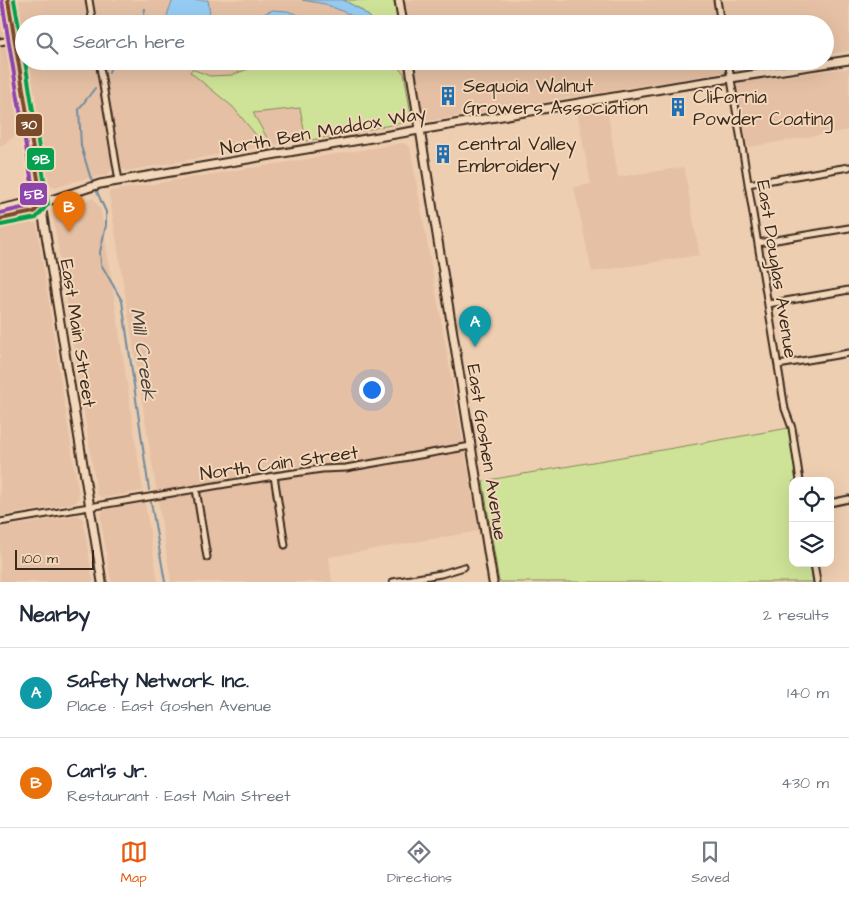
<!DOCTYPE html>
<html lang="en">
<head>
<meta charset="utf-8">
<style>
	:root { --surface:#fff; --page:#f6f6f7; --text:#1f2937; --muted:#747a83; --line:#e0e1e3; --accent:#ea580c }
	body { margin:0; font-family:"Architects Daughter",sans-serif; background:var(--page); color:var(--text) }
	.controls { position:absolute; right:15px; bottom:15px; display:grid; overflow:hidden; border-radius:10px; box-shadow:0 5px 20px #0002 }
	.controls button { width:45px; height:45px; display:grid; place-items:center; padding:0; border:0; border-bottom:1px solid var(--line); background:var(--surface); color:var(--text); font:25px sans-serif }
	.scale { position:absolute; left:15px; bottom:12px; width:79px; box-sizing:border-box; padding-left:5px; border:2px solid #3b2a1e; border-top:0; font-size:14px; line-height:18px; white-space:nowrap; color:#3b2a1e; -webkit-text-stroke:4px #f3d7ba; paint-order:stroke }
	.you { position:absolute; left:371px; top:389px; width:18px; height:18px; margin:-12px; border:4px solid #fff; border-radius:50%; background:#1a73e8; box-shadow:0 0 0 8px #1a73e833 }
	.badge { display:grid; place-items:center; width:32px; height:32px; border-radius:50%; background:var(--accent); color:#fff; font-size:16px; font-weight:700 }
	.pin { position:absolute; translate:-50% -41px; filter:drop-shadow(0 1px 2px #0008) }
	.pin::after { content:''; position:absolute; top:26px; width:18px; height:15px; background:inherit; clip-path:polygon(0 0,100% 0,50% 100%) }
	.list { margin:0; padding:0; list-style:none }
	h2 { display:flex; justify-content:space-between; align-items:center; height:65px; margin:0; padding:0 20px; font-size:21px }
	h2 small { font-size:16px; font-weight:400; color:var(--muted) }
	.list li { display:grid; grid-template-columns:32px 1fr auto; gap:15px; align-items:center; box-sizing:border-box; height:90px; padding:0 20px; border-top:1px solid var(--line) }
	.list b { display:block; font-size:19px; white-space:nowrap }
	.list p { margin:0; font-size:16px; white-space:nowrap; color:var(--muted) }
	.list em { font-size:16px; font-style:normal; color:var(--muted) }
	.icon { flex:none; width:28px; height:28px; fill:none; stroke:currentColor; stroke-width:2; stroke-linecap:round; stroke-linejoin:round }
	.map { position:relative; flex:none; width:849px; height:582px; overflow:hidden }
	.search { position:absolute; background:var(--surface); box-shadow:0 5px 20px #0002; left:15px; right:15px; top:15px; height:55px; display:flex; align-items:center; gap:12px; box-sizing:border-box; padding:0 18px; border-radius:28px; color:var(--muted); font-size:19px }
	.sheet { height:245px; background:var(--surface) }
	nav { display:flex; justify-content:space-around; align-items:center; box-sizing:border-box; height:70px; border-top:1px solid var(--line); background:var(--surface); font-size:14px; color:var(--muted) }
	nav a { display:grid; justify-items:center; gap:2px }
	nav .on { color:var(--accent) }
	.map>svg:first-child { display:block }
	.built { fill:#e5c0a4 }
	.green { fill:#cee397; stroke:#84865a }
	.water { fill:#96ccf4; stroke:#728b9e }
	.lines { fill:none; stroke-linecap:round; stroke-linejoin:round }
	.shore { stroke:#5f6b74; stroke-width:1 }
	.stream { stroke:#728b9e; stroke-width:2 }
	.street-casing { stroke:#3b2a1e; stroke-width:9 }
	.secondary-casing { stroke:#3b2a1e; stroke-width:11 }
	.street { stroke:#f3d7ba; stroke-width:5 }
	.secondary { stroke:#f3d7ba; stroke-width:7 }
	.bus-1-casing { stroke:#f3d7ba; stroke-width:8 }
	.bus-2-casing { stroke:#f3d7ba; stroke-width:8 }
	.bus-3-casing { stroke:#f3d7ba; stroke-width:8 }
	.bus-1 { stroke:#7a4b2a; stroke-width:4 }
	.bus-2 { stroke:#03a04e; stroke-width:4 }
	.bus-3 { stroke:#8e44ad; stroke-width:4 }
	.labels { text-anchor:middle; stroke-width:4; stroke-linejoin:round; paint-order:stroke }
	.poi-label { font-size:19px; fill:#3b2a1e; stroke:#f3d7ba; text-anchor:start }
	.street-label { font-size:19px; fill:#3b2a1e; stroke:#f3d7ba }
	.water-label { font-size:20px; font-style:italic; fill:#49423e; stroke:#f3d7ba }
	.line-badge { stroke:#f3d7ba; stroke-width:2 }
	.badge-label { font-size:14px; text-anchor:middle; font-weight:bold; fill:#fff }
</style>
</head>
<body>
<div class="map">
<svg width="849" height="582" viewBox="0 0 849 582">
	<rect width="100%" height="100%" fill="#eeceb1"/>
	<filter id="ink" filterUnits="userSpaceOnUse"><feTurbulence type="fractalNoise" baseFrequency=".02" numOctaves="2"/><feDisplacementMap in="SourceGraphic" scale="10" xChannelSelector="R" yChannelSelector="G"/><feConvolveMatrix kernelMatrix="1 2 1 2 8 2 1 2 1" color-interpolation-filters="sRGB"/></filter>
	<g filter="url(#ink)">
		<!-- built -->
		<path class="built" d="M0 0H1L23 130 0 147Z
			M16 0H849V51L825 55V24H24V47Z
			M26 61H789L428 121 423 117 409 118 404 122 126 171 123 169 111 170 107 175 80 180 55 188 47 184 43 171Z
			M849 68V130L748 147 737 87 740 83Z
			M607 108 618 177 684 167 697 242 698 243 699 255 592 272 574 187 591 184 577 112Z
			M403 143 410 147 479 531 329 557 332 582H171L109 194 110 191Z
			M93 198 101 210 143 491 102 498 97 494 53 216 57 211Z
			M30 220 36 223 37 227 79 497 75 503 0 516V226Z
			M145 503 158 582H111L100 515 104 510Z
			M77 515 83 519 93 582H0V528Z"/>
		<!-- green -->
		<path class="green" d="M343 0H394L397 20 387 24H378L360 9Z
			M269 61H394L397 63 400 70 404 73 411 115 407 122 306 141 300 108 253 113 271 145 265 146 233 107 190 72 192 69 210 76 232 75Z
			M789 428 797 481H793V563H810L813 582H499L483 481Z"/>
		<!-- water -->
		<path class="water" d="M173 0H208L210 14 218 24H166L168 12Z
			M302 0H343L360 9 378 24H361L349 14 325 4Z
			M273 10 287 11 326 24H239Z"/>
		<g class="lines">
			<!-- shore -->
			<path class="shore" d="M252 24 275 15 286 16 314 24"/>
			<!-- stream -->
			<path class="stream" d="M136 24 143 18 145 9
				M109 72 113 61
				M95 88 79 109 81 146 90 176 106 212V225L100 252 101 264 122 301 149 490
				M151 502 165 582"/>
			<!-- street casing -->
			<g class="street-casing">
				<path id="street" d="M89 0 93 24
					M717 0 721 24
					M0 42 15 39
					M99 61 119 181
					M728 61 785 409 792 428 800 481
					M748 184 849 167
					M758 243 849 228
					M768 304 849 290
					M778 365 849 353
					M274 476 285 545
					M196 489 207 557
					M830 503 849 499
					M0 522 274 476 322 469 346 468 471 446
					M814 563 817 582
					M393 582 441 574 464 567"/>
			</g>
			<!-- secondary casing -->
			<g class="secondary-casing">
				<path id="secondary" d="M8 0 102 582
					M399 0 403 24
					M409 61 493 582
					M0 209 32 202 42 203
					M0 219 34 212 42 203 100 184 679 86 849 60"/>
			</g>
			<!-- street -->
			<use href="#street" class="street"/>
			<!-- secondary -->
			<use href="#secondary" class="secondary"/>
			<!-- bus-1 casing -->
			<g class="bus-1-casing">
				<path id="bus-1" d="M0 219 34 212 42 203 8 0"/>
			</g>
			<!-- bus-2 casing -->
			<g class="bus-2-casing">
				<path id="bus-2" d="M14 0 24 56
					M1 225 36 218 48 204 25 61"/>
			</g>
			<!-- bus-3 casing -->
			<g class="bus-3-casing">
				<path id="bus-3" d="M0 213 31 206 35 201 2 1"/>
			</g>
			<!-- bus-1 -->
			<use href="#bus-1" class="bus-1"/>
			<!-- bus-2 -->
			<use href="#bus-2" class="bus-2"/>
			<!-- bus-3 -->
			<use href="#bus-3" class="bus-3"/>
		</g>
	</g>
	<!-- icons -->
	<defs>
		<g id="building-bare" transform="scale(1.5)"><path d="M-4-6H4V6H1V3H-1V6H-4ZM-2.5-4.3h1.7v1.8h-1.7ZM.8-4.3h1.7v1.8H.8ZM-2.5-1h1.7V.8h-1.7ZM.8-1h1.7V.8H.8Z" fill="#1f6fb2" stroke="#f3d7ba" stroke-width="2.5" paint-order="stroke"/></g>
	</defs>
	<g fill-rule="evenodd">
		<use href="#building-bare" x="448" y="96"/>
		<use href="#building-bare" x="678" y="107"/>
		<use href="#building-bare" x="443" y="154"/>
	</g>
	<g class="labels">
		<!-- poi labels -->
		<g class="poi-label">
			<text x="463" y="92">Sequoia Walnut<tspan x="463" dy="22">Growers Association</tspan></text>
			<text x="693" y="103">Clifornia<tspan x="693" dy="22">Powder Coating</tspan></text>
			<text x="458" y="150">central Valley<tspan x="458" dy="22">Embroidery</tspan></text>
		</g>
		<!-- street labels -->
		<g class="street-label">
			<text transform="translate(323 130) rotate(-10)" y="7">North Ben Maddox Way</text>
			<text transform="translate(778 269) rotate(81)" y="7">East Douglas Avenue</text>
			<text transform="translate(79 333) rotate(81)" y="7">East Main Street</text>
			<text transform="translate(488 452) rotate(81)" y="7">East Goshen Avenue</text>
			<text transform="translate(279 462) rotate(-8)" y="7">North Cain Street</text>
		</g>
		<!-- water labels -->
		<g class="water-label">
			<text transform="translate(144 354) rotate(82)" y="7">Mill Creek</text>
		</g>
	</g>
	<g class="line-badge">
		<rect x="15" y="113" width="28" height="24" rx="5" fill="#7a4b2a"/>
		<rect x="26" y="147" width="29" height="24" rx="5" fill="#03a04e"/>
		<rect x="19" y="182" width="29" height="24" rx="5" fill="#8e44ad"/>
	</g>
	<g class="badge-label">
		<text x="29" y="129">30</text>
		<text x="41" y="164">9B</text>
		<text x="34" y="199">5B</text>
	</g>
</svg>
<div class="controls">
<button><svg class="icon" aria-label="locate" viewBox="0 0 24 24"><circle cx="12" cy="12" r="6"/><path d="M12 2v4M12 18v4M2 12h4M18 12h4"/></svg></button>
<button><svg class="icon" aria-label="layers" viewBox="0 0 24 24"><path d="M12 4l9 5-9 5-9-5zM3 14l9 5 9-5"/></svg></button>
</div>
<div class="scale">100 m</div>
<div class="you"></div>
<div class="pin badge" style="left:475px;top:347px;background:#0f9aa8">A</div>
<div class="pin badge" style="left:69px;top:232px;background:#e8710a">B</div>
<div class="search"><svg class="icon" aria-label="search" viewBox="0 0 24 24"><circle cx="10" cy="10" r="6"/><path d="M15 15l6 6"/></svg>Search here</div>
</div>
<section class="sheet">
<h2>Nearby<small>2 results</small></h2>
<ul class="list">
<li><span class="badge" style="background:#0f9aa8">A</span><div><b>Safety Network Inc.</b><p>Place · East Goshen Avenue</p></div><em>140 m</em></li>
<li><span class="badge" style="background:#e8710a">B</span><div><b>Carl's Jr.</b><p>Restaurant · East Main Street</p></div><em>430 m</em></li>
</ul>
</section>
<nav>
<a class="on"><svg class="icon" aria-label="map" viewBox="0 0 24 24"><path d="M3 6l6-2 6 2 6-2v14l-6 2-6-2-6 2zM9 4v14M15 6v14"/></svg>Map</a>
<a><svg class="icon" aria-label="directions" viewBox="0 0 24 24"><path d="M12 3l9 9-9 9-9-9zM9 14v-3h6M13 9l2 2-2 2"/></svg>Directions</a>
<a><svg class="icon" aria-label="saved" viewBox="0 0 24 24"><path d="M7 4h10v16l-5-4-5 4z"/></svg>Saved</a>
</nav>
</body>
</html>
